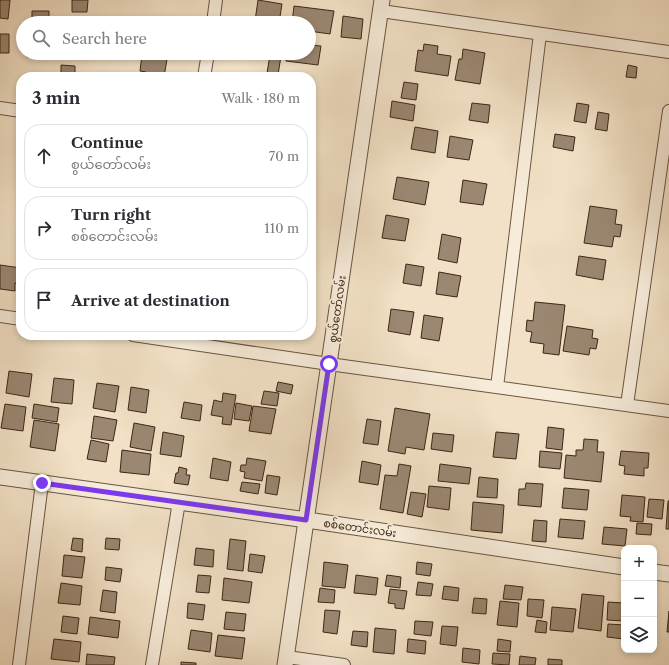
<!DOCTYPE html>
<html lang="en">
<head>
<meta charset="utf-8">
<style>
	:root { --surface:#fff; --page:#f2f2f3; --text:#2b2b33; --muted:#7c7c81; --line:#e1e1e2 }
	body { margin:0; font-family:"Libre Caslon Text","Noto Sans Myanmar",serif; background:var(--page); color:var(--text) }
	.controls { position:absolute; right:12px; bottom:12px; display:grid; overflow:hidden; border-radius:8px; box-shadow:0 2px 6px #0003 }
	.controls button { width:36px; height:36px; display:grid; place-items:center; padding:0; border:0; border-bottom:1px solid var(--line); background:var(--surface); color:var(--text); font:20px sans-serif }
	.stop { position:absolute; width:12px; height:12px; margin:-9px; border:3px solid #7c3aed; border-radius:50%; background:#fff }
	.stop.end { background:#7c3aed; border-color:#fff; box-shadow:0 1px 4px #0008 }
	.list { margin:0; padding:0; list-style:none }
	h2 { display:flex; justify-content:space-between; align-items:center; height:52px; margin:0; padding:0 16px; font-size:17px }
	h2 small { font-size:13px; font-weight:400; color:var(--muted) }
	.list li { display:grid; grid-template-columns:26px 1fr auto; gap:12px; align-items:center; box-sizing:border-box; height:64px; margin:0 8px 8px; padding:0 8px; border:1px solid var(--line); border-radius:16px }
	.list b { display:block; font-size:15px; white-space:nowrap }
	.list p { margin:0; font-size:13px; white-space:nowrap; color:var(--muted) }
	.list em { font-size:13px; font-style:normal; color:var(--muted) }
	.icon { flex:none; width:22px; height:22px; fill:none; stroke:currentColor; stroke-width:2; stroke-linecap:round; stroke-linejoin:round }
	.map { position:relative; flex:none; width:669px; height:665px; overflow:hidden }
	.search { position:absolute; background:var(--surface); box-shadow:0 2px 6px #0003; left:16px; top:16px; width:300px; height:44px; display:flex; align-items:center; gap:10px; box-sizing:border-box; padding:0 14px; border-radius:22px; color:var(--muted); font-size:15px }
	.panel { position:absolute; background:var(--surface); box-shadow:0 2px 6px #0003; left:16px; top:72px; width:300px; height:268px; border-radius:16px }
	.map>svg:first-child { display:block }
	.building { fill:#9b8772; stroke:#3d2616 }
	.lines { fill:none; stroke-linecap:round; stroke-linejoin:round }
	.minor-casing { stroke:#6a5542; stroke-width:14 }
	.tertiary-casing { stroke:#6a5542; stroke-width:17 }
	.minor { stroke:#f7ecda; stroke-width:12 }
	.tertiary { stroke:#f7ecda; stroke-width:15 }
	.route { stroke:#7c3aed; stroke-width:5 }
	.labels { text-anchor:middle; stroke-width:4; stroke-linejoin:round; paint-order:stroke }
	.street-label { font-size:11px; fill:#3d2616; stroke:#f7ecda }
</style>
</head>
<body>
<div class="map">
<svg width="669" height="665" viewBox="0 0 669 665">
	<rect width="100%" height="100%" fill="#f2e1c6"/>
	<filter id="stains"><feTurbulence type="fractalNoise" baseFrequency=".005" numOctaves="4"/><feColorMatrix values="0 0 0 0 .2 0 0 0 0 .09 0 0 0 0 .02 0 0 0 .5 -.17"/></filter>
	<radialGradient id="worn" r=".72"><stop offset=".6" stop-color="#630" stop-opacity="0"/><stop offset="1" stop-color="#630" stop-opacity=".3"/></radialGradient>
	<!-- building -->
	<path class="building" d="M0 0H10L8 19 0 18Z
		M72 0H88L87 12H72Z
		M258 0 282 4 279 23H270L255 21Z
		M294 6 334 11 330 34 309 31V23H292Z
		M32 11H49V23H32Z
		M343 16 363 19 361 39 341 37Z
		M113 19 133 22V23H112Z
		M143 21 164 23H142Z
		M0 34H9V53H0Z
		M424 44 438 46 437 54 451 56 448 76 415 71 418 50 423 51Z
		M309 45 321 46 318 65 286 61 287 53H309Z
		M463 49 485 53 480 84 455 80 459 59H462Z
		M27 53H44V58L27 57Z
		M142 55 167 59 164 77H145L146 72 140 71Z
		M270 55 281 56 278 75 267 73Z
		M61 65 75 66V73H82L81 77H61Z
		M628 65 637 67 636 78 626 77Z
		M404 82 418 84 416 100 401 98Z
		M311 97H313L311 115Z
		M392 101 415 105 413 121 390 117Z
		M472 103 490 105 488 123 469 120Z
		M577 103 589 105 586 123 574 121Z
		M598 112 609 114 607 131 595 129Z
		M415 127 438 131 435 153 411 149Z
		M555 134 575 137 573 151 553 147Z
		M450 136 473 140 469 160 447 157Z
		M397 177 429 182 425 205 393 199Z
		M463 180 487 184 483 205 460 202Z
		M590 206 617 210 615 224 622 225 620 237 614 236 612 247 584 243Z
		M386 215 409 219 405 241 382 238Z
		M442 234 461 238 457 263 438 259Z
		M579 256 606 260 603 280 576 275Z
		M406 264 424 267 421 286 403 283Z
		M0 265 21 268V284L15 283V291L0 289Z
		M439 272 461 276 457 297 436 294Z
		M535 302 565 305 559 355 543 353 544 344 530 342 532 332 526 331 527 320 533 321Z
		M391 309 414 312 410 335 388 331Z
		M424 315 443 318 439 341 421 338Z
		M567 326 593 330 592 338 598 339 596 349 590 348 589 355 563 351Z
		M9 371 32 374 29 397 6 393Z
		M54 378 74 380 72 404 51 402Z
		M278 382 293 385 291 394 276 391Z
		M97 383 119 386 115 412 93 408Z
		M131 387 149 390 146 413 128 410Z
		M264 391 279 393 277 406 261 404Z
		M223 393 236 395 231 425 222 424 223 417 211 415 214 400 222 402Z
		M184 402 202 405 200 421 181 418Z
		M236 403 252 406 249 421 234 419Z
		M5 404 26 407 23 431 1 428Z
		M34 404 59 408 57 422 32 418Z
		M253 406 276 409 271 434 249 431Z
		M395 408 430 414 424 450 406 447 405 454 388 451Z
		M94 416 117 420 113 441 91 438Z
		M367 419 381 421 378 445 363 443Z
		M34 420 59 424 55 451 30 447Z
		M134 423 155 427 151 451 130 447Z
		M548 427 564 429 562 450 546 448Z
		M163 432 184 436 181 457 160 454Z
		M496 432 519 434 516 459 493 457Z
		M433 433 454 435 452 452 431 449Z
		M584 439 598 440 597 452H604L601 482 564 478 566 455 576 456V450H583Z
		M91 440 109 444 106 462 87 459Z
		M122 450 151 454 149 475 120 472Z
		M540 451 562 453 560 469 539 467Z
		M621 451 649 453 648 468H644V476L624 474 625 466 619 465Z
		M213 458 231 462 228 481 210 478Z
		M247 458 266 461 262 481 244 478 245 472 240 471 241 465H246Z
		M362 461 381 465 378 485 359 482Z
		M399 464 411 466 403 513 380 509 385 475 397 476Z
		M440 464 471 468 469 484 438 481Z
		M179 467 187 469 186 475H190L188 485 174 483 176 473H178Z
		M267 475 280 477 277 495 265 493Z
		M479 477 498 479 497 498 477 497Z
		M242 482 260 484 258 494 240 491Z
		M526 483 543 484 541 507 518 505 519 489H525Z
		M429 486 451 488 449 510 427 507Z
		M564 488 589 490 587 510 562 508Z
		M411 492 426 494 422 517 407 514Z
		M622 495 645 497 643 522 630 521 631 517 620 516Z
		M649 499 664 500 662 519 647 517Z
		M668 501H669V529H666Z
		M473 502 504 505 502 533 471 530Z
		M560 519 585 521 583 539 558 537Z
		M534 520 547 521 546 542 532 541Z
		M637 523 652 524 651 535 636 534Z
		M604 527 627 529 625 546 602 544Z
		M73 538 83 539 82 552 71 550Z
		M106 538 120 539 119 550 105 549Z
		M230 539 246 541 243 571 227 569Z
		M196 548 214 550 213 567 194 565Z
		M250 554 265 556 262 573 248 571Z
		M64 555 85 557 82 578 62 576Z
		M324 562 348 565 345 588 322 586Z
		M417 562 432 564 430 576 416 574Z
		M106 567 122 569 120 582 105 580Z
		M198 575 211 576 209 593 196 592Z
		M356 575 378 578 376 595 354 593Z
		M387 575 401 577 400 588 385 586Z
		M224 578 252 582 249 603 222 600Z
		M418 582 433 584 431 596 416 595Z
		M61 583 82 586 80 605 58 603Z
		M505 585 523 587 521 600 503 599Z
		M444 586 459 588 458 601 442 599Z
		M320 588 335 590 334 603 318 602Z
		M390 589 407 591 404 609 395 608V604L388 603Z
		M103 590 117 592 115 613 100 611Z
		M582 594 604 596 601 631 578 628Z
		M474 598 487 599 486 614 472 613Z
		M528 599 544 600 542 618 527 616Z
		M500 601 519 603 517 627 497 625Z
		M608 602 624 603V621L607 620Z
		M188 603 205 605 203 620 187 618Z
		M552 607 576 609 573 632 550 630Z
		M325 610 340 611 337 634 323 632Z
		M654 610H656L654 628Z
		M669 611V632H667Z
		M226 612 246 614 244 631 224 629Z
		M63 616 79 618 77 634 61 632Z
		M90 617 120 621 118 638 88 634Z
		M537 620 547 622 546 633 535 632Z
		M415 621 433 622 431 636 414 634Z
		M608 624 624 625V639L607 637Z
		M442 626 458 627 456 646 440 644Z
		M375 628 396 630 394 654 373 652Z
		M191 630 212 633 210 652 188 649Z
		M353 631 368 632 367 647 351 645Z
		M218 635 245 638 242 659 215 656Z
		M54 639 81 642 79 662 51 659Z
		M408 639 426 641 425 654 407 652Z
		M498 639 511 641 510 652 497 651Z
		M463 648 480 650 479 664 462 662Z
		M493 653 510 654 509 665 492 664Z
		M87 654 115 657 114 665H86Z
		M520 656 536 658 535 665H519Z
		M548 659 562 660V665H548Z
		M181 662 196 663V665H181Z"/>
	<g class="lines">
		<!-- minor casing -->
		<g class="minor-casing">
			<path id="minor" d="M381 11 669 52
				M213 23 216 0
				M204 77 208 53
				M0 108 21 111
				M0 316 21 319
				M133 335 329 364 669 411
				M497 387 540 34
				M627 405 669 111
				M287 657 344 665
				M19 665 42 483
				M152 665 179 502"/>
		</g>
		<!-- tertiary casing -->
		<g class="tertiary-casing">
			<path id="tertiary" d="M0 477 307 520 624 567
				M654 572 669 574
				M285 665 382 0"/>
		</g>
		<!-- minor -->
		<use href="#minor" class="minor"/>
		<!-- tertiary -->
		<use href="#tertiary" class="tertiary"/>
	</g>
	<g class="lines">
		<!-- route -->
		<path class="route" d="M42 483 306 520 329 364"/>
	</g>
	<g class="labels">
		<!-- street labels -->
		<g class="street-label">
			<text transform="translate(337 309) rotate(-82)" y="4">စွယ်တော်လမ်း</text>
			<text transform="translate(360 528) rotate(8)" y="4">စစ်တောင်းလမ်း</text>
		</g>
	</g>
	<rect width="100%" height="100%" filter="url(#stains)"/>
	<rect width="100%" height="100%" fill="url(#worn)"/>
</svg>
<div class="controls">
<button>+</button>
<button>−</button>
<button><svg class="icon" aria-label="layers" viewBox="0 0 24 24"><path d="M12 4l9 5-9 5-9-5zM3 14l9 5 9-5"/></svg></button>
</div>
<div class="stop" style="left:329px;top:364px"></div>
<div class="stop end" style="left:42px;top:483px"></div>
<div class="search"><svg class="icon" aria-label="search" viewBox="0 0 24 24"><circle cx="10" cy="10" r="6"/><path d="M15 15l6 6"/></svg>Search here</div>
<section class="panel">
<h2>3 min<small>Walk · 180 m</small></h2>
<ul class="list">
<li><svg class="icon" aria-label="ahead" viewBox="0 0 24 24"><path d="M12 20V5M6 11l6-6 6 6"/></svg><div><b>Continue</b><p>စွယ်တော်လမ်း</p></div><em>70 m</em></li>
<li><svg class="icon" aria-label="right" viewBox="0 0 24 24"><path d="M7 20v-9h11M14 6l5 5-5 5"/></svg><div><b>Turn right</b><p>စစ်တောင်းလမ်း</p></div><em>110 m</em></li>
<li><svg class="icon" aria-label="arrive" viewBox="0 0 24 24"><path d="M6 21V4h12l-3 4 3 4H6"/></svg><div><b>Arrive at destination</b></div></li>
</ul>
</section>
</div>
</body>
</html>
